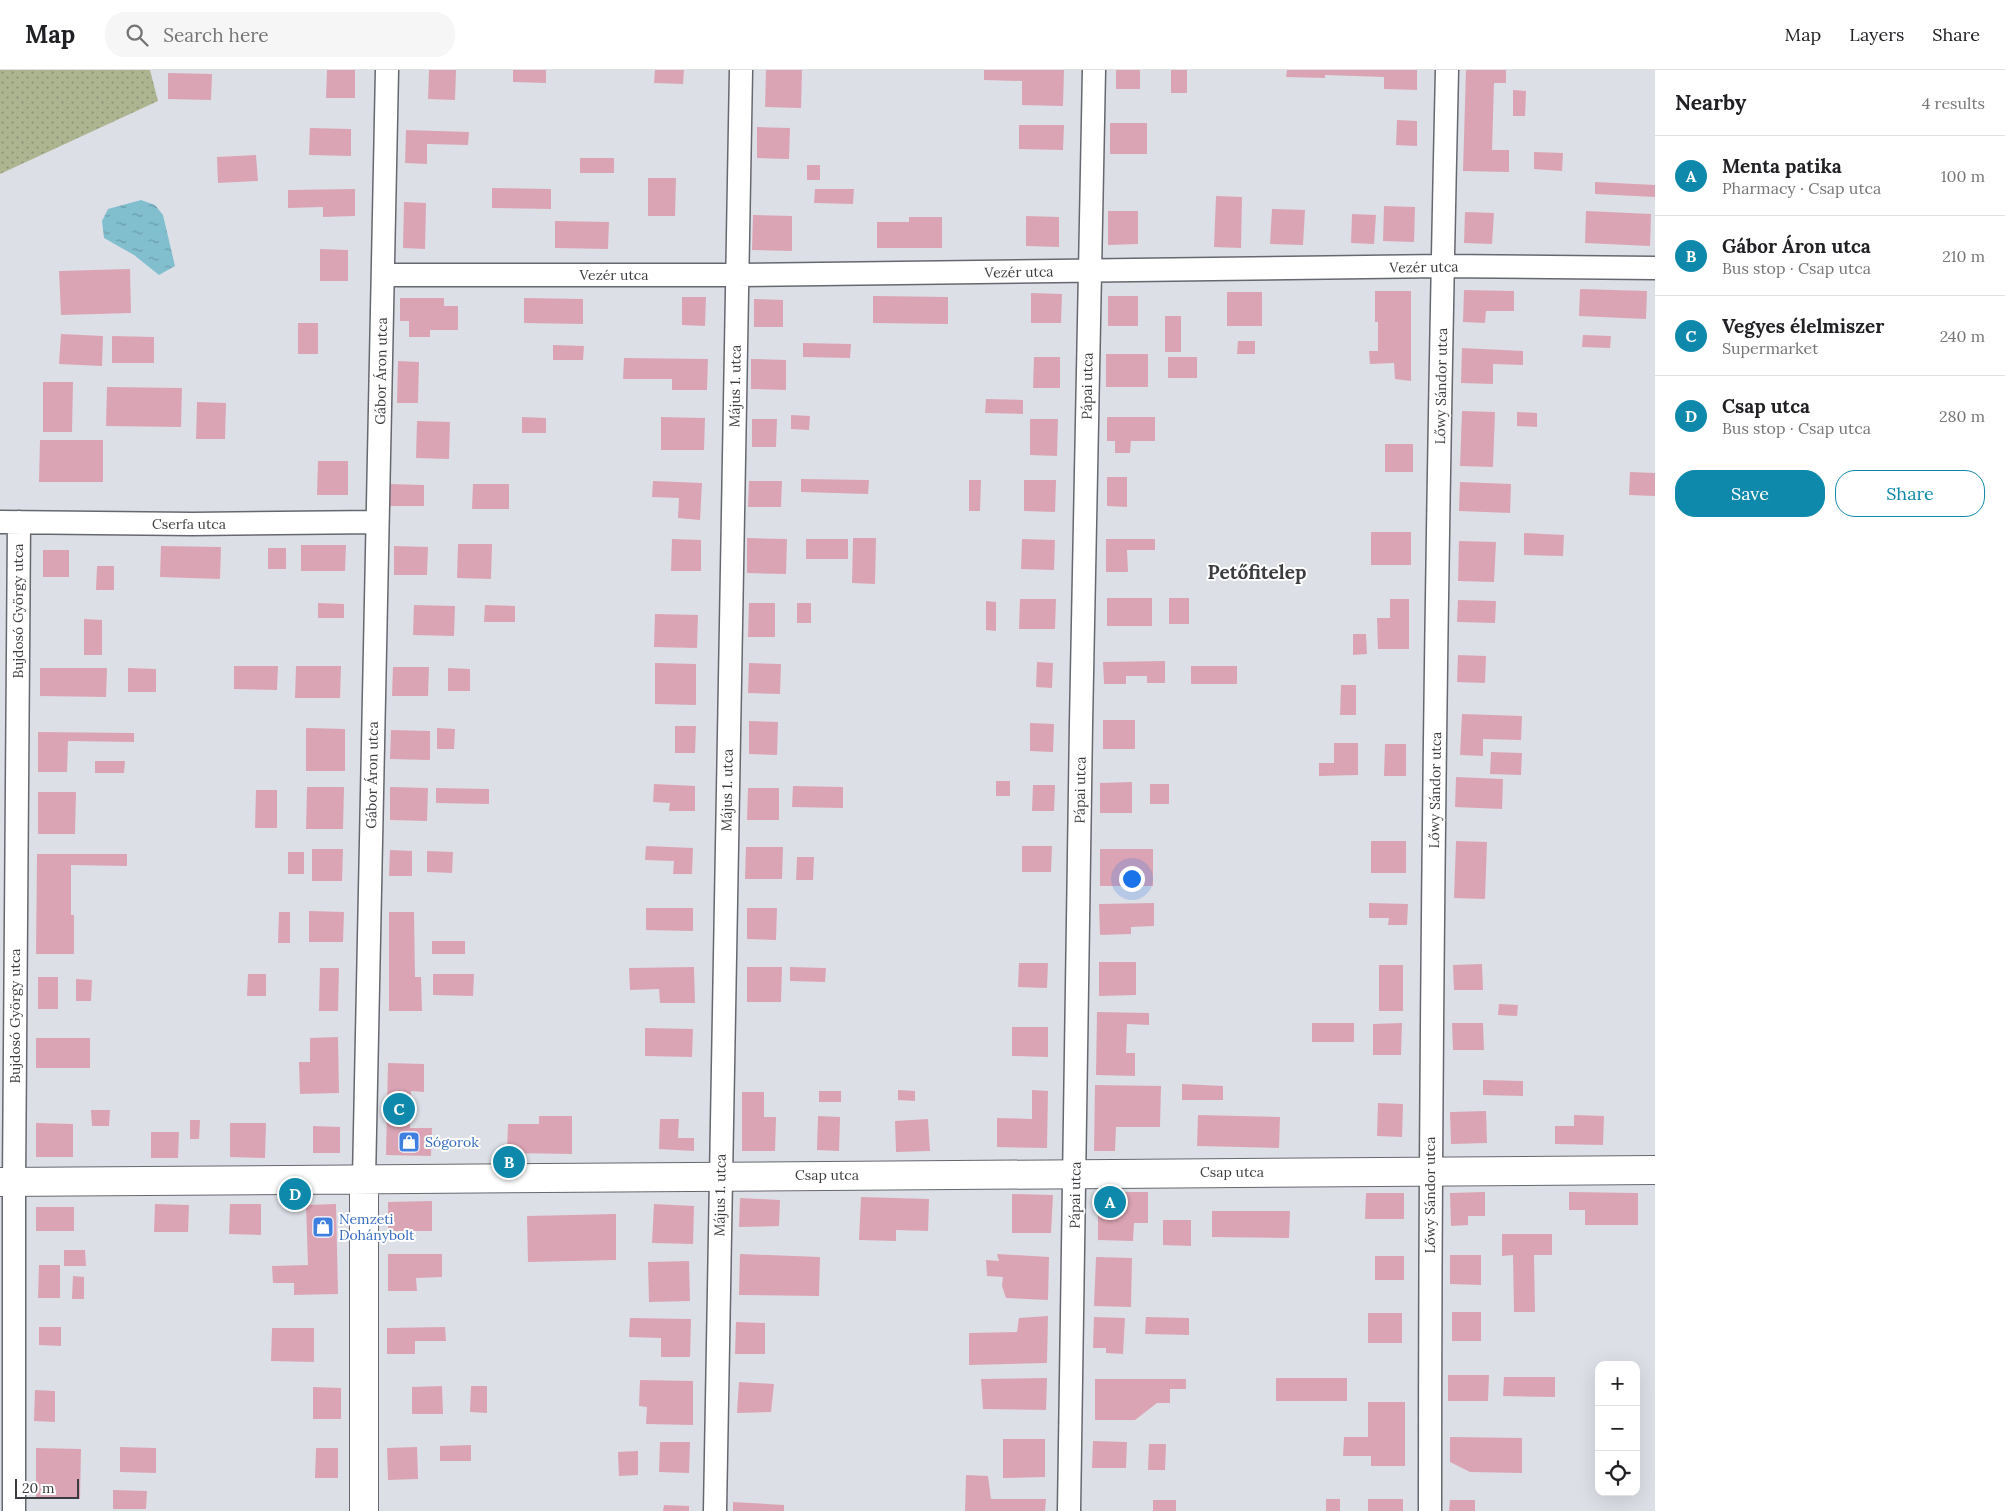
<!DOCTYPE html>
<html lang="en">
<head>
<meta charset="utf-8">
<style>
	:root { --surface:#fff; --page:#f6f6f6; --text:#202124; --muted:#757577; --line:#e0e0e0; --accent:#0e89ac }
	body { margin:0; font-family:Lora,serif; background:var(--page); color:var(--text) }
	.controls { position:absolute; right:15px; bottom:15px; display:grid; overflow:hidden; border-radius:10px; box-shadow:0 5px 20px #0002 }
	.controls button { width:45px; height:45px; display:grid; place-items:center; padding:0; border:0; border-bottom:1px solid var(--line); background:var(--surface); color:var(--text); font:25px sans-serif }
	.scale { position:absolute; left:15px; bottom:12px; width:64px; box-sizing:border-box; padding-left:5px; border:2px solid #3b3c3f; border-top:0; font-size:14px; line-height:18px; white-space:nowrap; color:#3b3c3f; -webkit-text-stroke:4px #fff; paint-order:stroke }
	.you { position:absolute; left:1131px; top:808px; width:18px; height:18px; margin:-12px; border:4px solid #fff; border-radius:50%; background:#1a73e8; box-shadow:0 0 0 8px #1a73e833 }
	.badge { display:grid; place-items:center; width:32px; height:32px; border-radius:50%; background:var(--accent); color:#fff; font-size:16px; font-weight:700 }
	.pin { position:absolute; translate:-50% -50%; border:2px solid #fff; box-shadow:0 1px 5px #0006 }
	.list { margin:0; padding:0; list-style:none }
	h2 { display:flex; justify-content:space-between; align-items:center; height:65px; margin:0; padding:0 20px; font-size:21px }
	h2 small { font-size:16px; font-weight:400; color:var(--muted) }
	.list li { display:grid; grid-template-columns:32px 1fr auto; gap:15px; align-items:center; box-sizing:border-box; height:80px; padding:0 20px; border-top:1px solid var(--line) }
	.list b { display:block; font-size:19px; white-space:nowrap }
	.list p { margin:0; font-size:16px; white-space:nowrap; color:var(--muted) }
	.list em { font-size:16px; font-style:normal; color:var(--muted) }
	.actions { display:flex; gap:10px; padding:15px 20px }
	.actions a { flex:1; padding:11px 0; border:1px solid var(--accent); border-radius:20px; text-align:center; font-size:18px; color:var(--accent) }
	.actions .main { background:var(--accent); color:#fff }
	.icon { flex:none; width:28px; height:28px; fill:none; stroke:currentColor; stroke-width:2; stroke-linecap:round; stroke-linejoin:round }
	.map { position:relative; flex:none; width:1655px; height:1441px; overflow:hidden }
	header { display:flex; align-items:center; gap:30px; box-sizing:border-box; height:70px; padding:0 25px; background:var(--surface); border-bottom:1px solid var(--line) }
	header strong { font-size:24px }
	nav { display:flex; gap:28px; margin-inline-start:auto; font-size:18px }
	.search { width:350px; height:45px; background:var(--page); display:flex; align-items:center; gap:12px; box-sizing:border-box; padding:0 18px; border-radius:20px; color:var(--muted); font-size:19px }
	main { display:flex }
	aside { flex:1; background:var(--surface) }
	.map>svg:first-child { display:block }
	.park { fill:url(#park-dots) }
	.water { fill:url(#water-ripples) }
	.building { fill:#dba4b4 }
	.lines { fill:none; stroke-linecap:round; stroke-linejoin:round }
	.street-casing { stroke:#66686f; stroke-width:25 }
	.secondary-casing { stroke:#66686f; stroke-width:30 }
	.street { stroke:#fff; stroke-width:22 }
	.secondary { stroke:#fff; stroke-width:28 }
	.labels { text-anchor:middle; stroke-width:4; stroke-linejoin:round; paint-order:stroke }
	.street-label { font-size:14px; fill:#3b3c3f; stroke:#fff }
	.shop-label { font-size:14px; fill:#366cbe; stroke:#fff; text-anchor:start }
	.district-label { font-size:19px; font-weight:bold; fill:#3b3c3f; stroke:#fff }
</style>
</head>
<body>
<header>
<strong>Map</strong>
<div class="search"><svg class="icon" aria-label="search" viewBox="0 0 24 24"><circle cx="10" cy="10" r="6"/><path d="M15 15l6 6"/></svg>Search here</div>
<nav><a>Map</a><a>Layers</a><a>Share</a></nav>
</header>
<main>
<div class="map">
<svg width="1655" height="1441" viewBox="0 0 1655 1441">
	<defs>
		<pattern id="park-dots" width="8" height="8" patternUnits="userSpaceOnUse" patternTransform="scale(1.25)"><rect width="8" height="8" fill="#acb490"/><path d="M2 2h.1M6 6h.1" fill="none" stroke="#8d9477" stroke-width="1.8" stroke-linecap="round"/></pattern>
		<pattern id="water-ripples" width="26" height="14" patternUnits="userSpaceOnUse" patternTransform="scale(1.25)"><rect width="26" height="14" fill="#81bfcf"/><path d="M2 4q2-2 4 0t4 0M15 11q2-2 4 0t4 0" fill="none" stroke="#6b9ca9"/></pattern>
	</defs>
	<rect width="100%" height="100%" fill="#dddfe7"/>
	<!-- park -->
	<path class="park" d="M0 0H150L158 31 0 104Z"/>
	<!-- water -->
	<path class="water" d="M141 130 155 135 163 145 175 196 159 205 134 185 104 168 102 151 108 139Z"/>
	<!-- building -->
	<path class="building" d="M327 0H355V28H326Z
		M429 0H456L455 30 428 29Z
		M513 0H546V13L513 12Z
		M655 0H684L683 14 654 13Z
		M766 0H802L801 38 765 37Z
		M984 0H1064L1063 36 1022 35V11L984 10Z
		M1116 0H1140V19H1116Z
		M1171 0H1187V23H1171Z
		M1287 0H1417V20L1384 19V7L1325 5V8L1286 7Z
		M1466 0H1506V13H1494L1492 80H1509V102L1463 101Z
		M168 3 212 4 211 30 168 29Z
		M1513 20 1526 21 1525 46H1513Z
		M1397 50 1417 51V76L1396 75Z
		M1110 53H1147V84H1110Z
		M1019 55H1064L1063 80 1019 79Z
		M757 57 790 58 789 89 757 88Z
		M310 58 351 59V86L309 85Z
		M406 60 469 62 468 75 427 74V94L405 93Z
		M1534 82 1563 83 1562 101 1534 99Z
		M256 85 258 111 218 113 217 87Z
		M580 88H614V103H580Z
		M807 95H820V110H807Z
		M648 108H676L675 146H648Z
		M1595 112 1655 115V127L1595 124Z
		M492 118 551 119V139L492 138Z
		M355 119V146L323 147V137L288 138V120Z
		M815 119H854L853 134 814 133Z
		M1216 126 1242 127 1241 178 1214 177Z
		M404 132 426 133 425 179 403 178Z
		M1384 136 1415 137 1414 172 1383 171Z
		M1272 139 1305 140 1303 175 1270 174Z
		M1108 141H1138V174L1108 175Z
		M1586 141 1651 144 1650 176 1585 173Z
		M1465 142 1494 143 1492 174 1464 173Z
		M1352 144 1376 145 1374 174 1351 173Z
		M753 145 792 146V181L752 180Z
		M1026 146 1059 147V177L1026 176Z
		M909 147H942V178H877V152H909Z
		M555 151 609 152 608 179 555 178Z
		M320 179 348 180V211H320Z
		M130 199 131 243 61 245 59 201Z
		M1580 219 1647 221 1646 249 1579 246Z
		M1464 220 1514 221V241H1486L1485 253 1463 252Z
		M1375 221H1411V311L1395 309 1394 293 1370 294 1369 281H1378V252H1375Z
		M1227 222H1262V256H1227Z
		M1031 223 1062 224 1061 253H1031Z
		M873 226 948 227V254L873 253Z
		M1108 226H1138V256H1108Z
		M682 227H706L705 256 682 255Z
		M400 228H444V236H458V260H430V267H409V251H400Z
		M524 228 583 229V254L524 253Z
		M754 229 783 230V257H754Z
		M1165 246H1181V282H1165Z
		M298 253H318V284H298Z
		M61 264 103 266 102 296 59 294Z
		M1583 265 1611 266 1610 278 1582 277Z
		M112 266 154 267V293H112Z
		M1238 271H1255V284H1237Z
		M803 273 851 274 850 288 803 287Z
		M553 275 584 276 583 290H553Z
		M1462 278 1523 281V295L1493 294V314L1461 313Z
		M1106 284H1148V317H1106Z
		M1034 287H1060V318H1033Z
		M1168 287H1197V308H1168Z
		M624 288 708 289 707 320H672V309H623Z
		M751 289 786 290V320L751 319Z
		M398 291 419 292 418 333H397Z
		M43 312H73L72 362H43Z
		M107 317 182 318 181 357 106 356Z
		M986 329 1023 330V344L985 343Z
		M197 332 226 333 225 369H196Z
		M1462 341 1495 342 1493 397 1460 396Z
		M1517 342 1537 343V357L1517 356Z
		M791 345 810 346 809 360 791 359Z
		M522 347 546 348V363H522Z
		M661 347 705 348 704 380H661Z
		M1107 347H1155V371H1131L1130 383H1115V371H1107Z
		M752 349H777L776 377H752Z
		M1030 349H1058L1057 386 1030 385Z
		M417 351 450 352 449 389 416 388Z
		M40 370H103V412H39Z
		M1385 374H1413V402H1385Z
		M318 391H348V425H317Z
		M1630 402 1655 403V426L1629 425Z
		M1107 407H1127V437L1107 436Z
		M801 409 869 410 868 424 801 422Z
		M969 410H981L980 441H969Z
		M1024 410H1056L1055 442 1024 441Z
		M653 411 702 413 700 450 678 448 679 428 652 427Z
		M749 411H782L781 437H748Z
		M1460 412 1511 414 1510 443 1459 441Z
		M390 414 424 415V436H390Z
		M473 414H509V439H472Z
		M1371 462H1411V495H1371Z
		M1524 463 1564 465 1563 486 1524 485Z
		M747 468 787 469 786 504 747 503Z
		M853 468H876L875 514 852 513Z
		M672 469 701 470V501H671Z
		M806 469H848V489H806Z
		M1022 469 1055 470 1054 500 1021 499Z
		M1106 469H1155V480H1127L1128 502H1106Z
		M1459 471 1496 472 1494 512 1458 511Z
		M458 474H492L491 509 457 508Z
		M301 475H346L345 501H301Z
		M161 476 221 477 220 509 160 507Z
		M394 476 428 477 427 505H394Z
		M268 478H286V499H268Z
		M43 480H69V507H43Z
		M97 496H114V520H96Z
		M1107 528H1152V556H1107Z
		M1169 528H1189V554H1169Z
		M1020 529H1056L1055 559H1019Z
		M1390 529H1409V579H1378L1377 548H1390Z
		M1458 530 1496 531 1495 553 1457 552Z
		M986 531 996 532V561L986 560Z
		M318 533 344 534V548H318Z
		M749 533H775V567H748Z
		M797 533H811V553H797Z
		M414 535 455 536 454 566 413 565Z
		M485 535 515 536V552H484Z
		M655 544 698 545 697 578 654 577Z
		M84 549 102 550V585H84Z
		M1353 564H1366L1367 584 1353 585Z
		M1458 585 1486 586 1485 613 1457 612Z
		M1165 591V613H1147V606H1126V614H1104L1103 592Z
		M1037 592 1053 593 1052 618 1036 617Z
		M655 593 696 594V635L655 634Z
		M749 593 781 594 780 624 748 623Z
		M234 596H278L277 620 234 619Z
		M296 596H341L340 628H295Z
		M1191 596H1237V614H1191Z
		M393 597H429L428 626H392Z
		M40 598H107L106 627 40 626Z
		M128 598 156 599V622H128Z
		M448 598 470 599V621H448Z
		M1341 615H1356V645H1340Z
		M1462 644 1522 646 1521 670 1483 669V686L1460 685Z
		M1103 650H1135V679H1103Z
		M749 651 778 652 777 685 749 684Z
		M1030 653 1054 654 1053 682 1030 681Z
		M675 656H696L695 683H675Z
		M306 658 345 659V701H306Z
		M437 658 455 659 454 679H437Z
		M391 660 430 661V690L390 689Z
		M38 662 134 663V672L68 671 67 702H38Z
		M1334 673H1358V705L1319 706V693H1334Z
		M1385 674H1406V706H1384Z
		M1491 682 1522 683 1521 705 1490 704Z
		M95 691H125L124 703H95Z
		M1456 707 1503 709 1502 739 1455 737Z
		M996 711H1010V726H996Z
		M1132 712V743H1100V713Z
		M654 714 695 716V741H669L670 733 653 732Z
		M1150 714H1169V734H1150Z
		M1033 715H1055L1054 741H1032Z
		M793 716 843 717V738L792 737Z
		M307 717H344L343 759H306Z
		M390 717 428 718 427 751 390 750Z
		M436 718 489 719V734L436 733Z
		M748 718H779V750H747Z
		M256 720H277V758H255Z
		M38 722H76L75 764H38Z
		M1371 771H1406V803H1371Z
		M1456 771 1487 772 1485 829 1454 828Z
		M646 776 693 778 692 804H673L674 791 645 790Z
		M1022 776H1052L1051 802H1022Z
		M746 777H783L782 809H745Z
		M312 779H343L342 811H312Z
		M1100 779H1153V816H1100Z
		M390 780 412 781V806H389Z
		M427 781 453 782 452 803 427 802Z
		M288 782H304V804H288Z
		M37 784H127V796L71 795V845H74V884H36Z
		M797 787H814L813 810H796Z
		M1154 833V856L1131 857V864L1100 865 1099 834Z
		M1369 833 1408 834 1407 855H1388L1389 848H1369Z
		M646 838H693V861L646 860Z
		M747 838H777L776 870 747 869Z
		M309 841 344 842 343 872H309Z
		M279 842H290V873H278Z
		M389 842H414L415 907H421L422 941H389Z
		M432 871H465V884H432Z
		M1099 892H1136V925L1099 926Z
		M1019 893H1048L1047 918 1018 917Z
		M1482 894 1483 920H1454L1453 895Z
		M1379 895H1403V941H1379Z
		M694 897 695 933H660L659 919 630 920 629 898Z
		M747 897H782L781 932H747Z
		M790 897 826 898 825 912 790 911Z
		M320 898H339L338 941H319Z
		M248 904H266V926H247Z
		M433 904H474L473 926 433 925Z
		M38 907H58V939H38Z
		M76 909 92 910 91 931H76Z
		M1499 934 1518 935 1517 946 1498 945Z
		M1097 942 1149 943V955L1127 954 1126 983H1135V1006L1096 1005Z
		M1312 953H1354V972H1312Z
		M1402 953 1401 985H1373V954Z
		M1452 953H1483L1484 980H1453Z
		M1012 957H1048V987L1012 986Z
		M645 958 693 959 692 987 645 986Z
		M338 967 339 1023 300 1024 299 992H310V968Z
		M36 968H90V998H36Z
		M388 993 424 994V1022L411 1021 410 1058H432L431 1086 386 1085Z
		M1483 1010 1523 1011V1026L1483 1025Z
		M1182 1014 1223 1016V1030H1182Z
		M1095 1015 1161 1016 1160 1057H1116L1115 1081H1094Z
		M898 1020 915 1021V1031L898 1030Z
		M1032 1020 1048 1021 1047 1078 997 1077V1048L1032 1049Z
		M819 1021H841V1032H819Z
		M742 1022H764V1047H776L775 1081H742Z
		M1378 1033 1403 1034 1402 1067 1377 1066Z
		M91 1040H110L109 1056H92Z
		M1486 1041 1487 1073 1451 1074 1450 1042Z
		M1198 1045 1280 1047 1279 1078 1197 1076Z
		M1574 1045 1604 1046 1603 1075 1555 1074V1056H1574Z
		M539 1046H572V1084L507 1083 508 1054H539Z
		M818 1046 840 1047 839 1081 817 1080Z
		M660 1049H679L678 1068H694V1081L659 1079Z
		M928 1049 930 1081 896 1082 895 1051Z
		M190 1050H200L199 1069H190Z
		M36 1053 73 1054V1087H36Z
		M230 1053H266L265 1088 230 1087Z
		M313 1056 340 1057V1083H313Z
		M151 1062H179L178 1088H151Z
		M1098 1122H1148V1153H1134L1133 1171 1098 1170Z
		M1485 1122V1146H1468V1155L1451 1156 1450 1123Z
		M1569 1122 1638 1123V1155H1585V1140H1569Z
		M1366 1123H1404V1149H1365Z
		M1012 1124 1053 1125 1051 1163H1012Z
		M861 1127 929 1129 928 1161 896 1160V1171L859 1170Z
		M740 1128 780 1130 779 1156 739 1157Z
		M432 1131V1161H388V1132Z
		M155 1134 189 1135 188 1162H154Z
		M230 1134H261V1165L229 1164Z
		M336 1134 338 1224 294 1225V1213H273L272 1196 308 1195 306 1135Z
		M654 1134 694 1136 693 1174 652 1173Z
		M36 1137H74V1161H36Z
		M1212 1141H1290L1289 1168 1212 1167Z
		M616 1144V1190L528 1192 527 1146Z
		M1163 1150H1191V1176L1163 1175Z
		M1502 1164H1552V1185H1534L1535 1242H1514L1513 1185 1502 1186Z
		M64 1180H85L86 1196H64Z
		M388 1184H442V1207L416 1208 417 1221H388Z
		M740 1184 820 1187 819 1226 739 1225Z
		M997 1184 1049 1187 1048 1230 1006 1228 1002 1216 1003 1207 987 1206 986 1190 999 1191Z
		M1450 1185H1481V1215L1450 1214Z
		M1375 1186H1404V1210H1375Z
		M1096 1187 1132 1188 1131 1237 1094 1236Z
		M689 1191 690 1231 649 1232 648 1192Z
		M39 1195H60V1228H38Z
		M73 1206 84 1207V1229H72Z
		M1452 1242H1481V1271H1452Z
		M1368 1243H1402V1273H1368Z
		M1048 1246 1047 1293 969 1295V1263L1017 1262 1019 1248Z
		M1094 1247 1125 1248 1123 1284 1106 1283V1278H1093Z
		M1146 1247 1189 1248V1265L1145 1264Z
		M630 1248 691 1249 690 1287H661V1268L629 1267Z
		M736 1252 765 1253V1284H735Z
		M39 1257H61V1276L39 1275Z
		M445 1257 446 1271H415V1284H387V1258Z
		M272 1258H314V1292L271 1291Z
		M1448 1305H1489L1488 1331H1448Z
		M1504 1307H1555V1327L1503 1326Z
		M1047 1308 1046 1340 983 1339 981 1309Z
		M1276 1308H1347V1331H1276Z
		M1095 1309H1186V1319H1170V1333H1157L1135 1350H1095Z
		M640 1310 693 1311V1355L646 1354 647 1337 639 1336Z
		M739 1312 774 1314 771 1342 737 1343Z
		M442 1316 443 1344H412V1317Z
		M471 1316H487V1343L470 1342Z
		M313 1317 341 1318V1349H313Z
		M35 1320 55 1321V1352L34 1351Z
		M1368 1332H1405V1396H1371V1386H1343L1344 1367H1368Z
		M1450 1367 1522 1368V1403L1470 1402 1450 1392Z
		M1003 1369H1045V1407L1003 1408Z
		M1093 1371 1127 1372 1126 1398H1092Z
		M660 1372H690L689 1403 659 1402Z
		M1149 1374H1166L1165 1400H1148Z
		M471 1375V1391H440V1376Z
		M120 1377 156 1378V1403L120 1402Z
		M417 1377 418 1409 388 1410 387 1378Z
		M36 1378 81 1379 80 1429 36 1428Z
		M316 1378H338V1408H315Z
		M638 1381V1405L619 1406 618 1382Z
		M966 1405 988 1406 991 1429H1046L1045 1441H965Z
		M113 1420 147 1421 146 1439H113Z
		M1326 1429H1340V1441H1326Z
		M1368 1429H1403V1441H1368Z
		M1153 1430H1176V1441H1153Z
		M1450 1430H1475V1441H1449Z
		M733 1432 784 1435V1441H733Z
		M664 1435 689 1436V1441H663Z"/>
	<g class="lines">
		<!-- street casing -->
		<g class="street-casing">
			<path id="street" d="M383 205H737L1442 196 1655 198
				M0 452 193 454 377 452
				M364 1109 387 0
				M14 1441V1112L19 452
				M715 1441 741 0
				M1069 1441 1081 654 1094 0
				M1430 1441C1430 961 1436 480 1447 0"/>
		</g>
		<!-- secondary casing -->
		<g class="secondary-casing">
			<path id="secondary" d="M364 1109V1441
				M0 1112 1655 1100"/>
		</g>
		<!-- street -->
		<use href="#street" class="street"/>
		<!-- secondary -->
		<use href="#secondary" class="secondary"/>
	</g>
	<!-- icons -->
	<defs>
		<g id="shop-square" transform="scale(1.125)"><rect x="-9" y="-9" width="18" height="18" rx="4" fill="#3f7fe0" stroke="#fff"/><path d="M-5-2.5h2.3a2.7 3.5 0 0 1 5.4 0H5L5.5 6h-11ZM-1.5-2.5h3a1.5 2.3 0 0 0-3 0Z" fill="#fff"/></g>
	</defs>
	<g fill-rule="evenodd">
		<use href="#shop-square" x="409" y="1072"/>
		<use href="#shop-square" x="323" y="1157"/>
	</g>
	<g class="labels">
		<!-- street labels -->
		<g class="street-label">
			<text transform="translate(1424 197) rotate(-1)" y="5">Vezér utca</text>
			<text transform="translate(1019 202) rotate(-1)" y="5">Vezér utca</text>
			<text x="614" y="210">Vezér utca</text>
			<text transform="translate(381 301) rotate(-89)" y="5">Gábor Áron utca</text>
			<text transform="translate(735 316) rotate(-89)" y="5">Május 1. utca</text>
			<text transform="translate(1087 316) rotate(-89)" y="5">Pápai utca</text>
			<text transform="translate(1441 316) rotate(-89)" y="5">Lőwy Sándor utca</text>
			<text x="189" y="459">Cserfa utca</text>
			<text transform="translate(18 541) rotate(-90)" y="5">Bujdosó György utca</text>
			<text transform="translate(372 705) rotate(-89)" y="5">Gábor Áron utca</text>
			<text transform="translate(727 720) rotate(-89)" y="5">Május 1. utca</text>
			<text transform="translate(1080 720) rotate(-89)" y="5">Pápai utca</text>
			<text transform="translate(1435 720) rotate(-89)" y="5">Lőwy Sándor utca</text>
			<text transform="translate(15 946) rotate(-90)" y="5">Bujdosó György utca</text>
			<text x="1232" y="1107">Csap utca</text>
			<text x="827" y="1110">Csap utca</text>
			<text transform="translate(720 1125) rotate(-89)" y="5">Május 1. utca</text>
			<text transform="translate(1075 1125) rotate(-89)" y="5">Pápai utca</text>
			<text transform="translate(1430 1125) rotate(-90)" y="5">Lőwy Sándor utca</text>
		</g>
		<!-- shop labels -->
		<g class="shop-label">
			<text x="425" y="1077">Sógorok</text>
			<text x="339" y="1154">Nemzeti<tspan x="339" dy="16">Dohánybolt</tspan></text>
		</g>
		<!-- district labels -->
		<g class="district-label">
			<text x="1257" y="509">Petőfitelep</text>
		</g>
	</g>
</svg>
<div class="controls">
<button>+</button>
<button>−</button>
<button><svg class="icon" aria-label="locate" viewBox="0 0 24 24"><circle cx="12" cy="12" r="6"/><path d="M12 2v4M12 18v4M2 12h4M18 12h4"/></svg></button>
</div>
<div class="scale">20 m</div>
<div class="you"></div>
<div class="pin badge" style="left:1110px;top:1132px">A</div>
<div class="pin badge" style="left:509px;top:1092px">B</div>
<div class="pin badge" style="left:399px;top:1039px">C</div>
<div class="pin badge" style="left:295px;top:1124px">D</div>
</div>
<aside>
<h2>Nearby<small>4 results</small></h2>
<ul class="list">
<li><span class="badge">A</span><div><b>Menta patika</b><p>Pharmacy · Csap utca</p></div><em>100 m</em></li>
<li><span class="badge">B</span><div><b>Gábor Áron utca</b><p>Bus stop · Csap utca</p></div><em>210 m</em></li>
<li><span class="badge">C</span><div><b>Vegyes élelmiszer</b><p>Supermarket</p></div><em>240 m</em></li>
<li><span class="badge">D</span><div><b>Csap utca</b><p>Bus stop · Csap utca</p></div><em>280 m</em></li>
</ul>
<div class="actions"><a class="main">Save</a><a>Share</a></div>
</aside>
</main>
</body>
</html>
